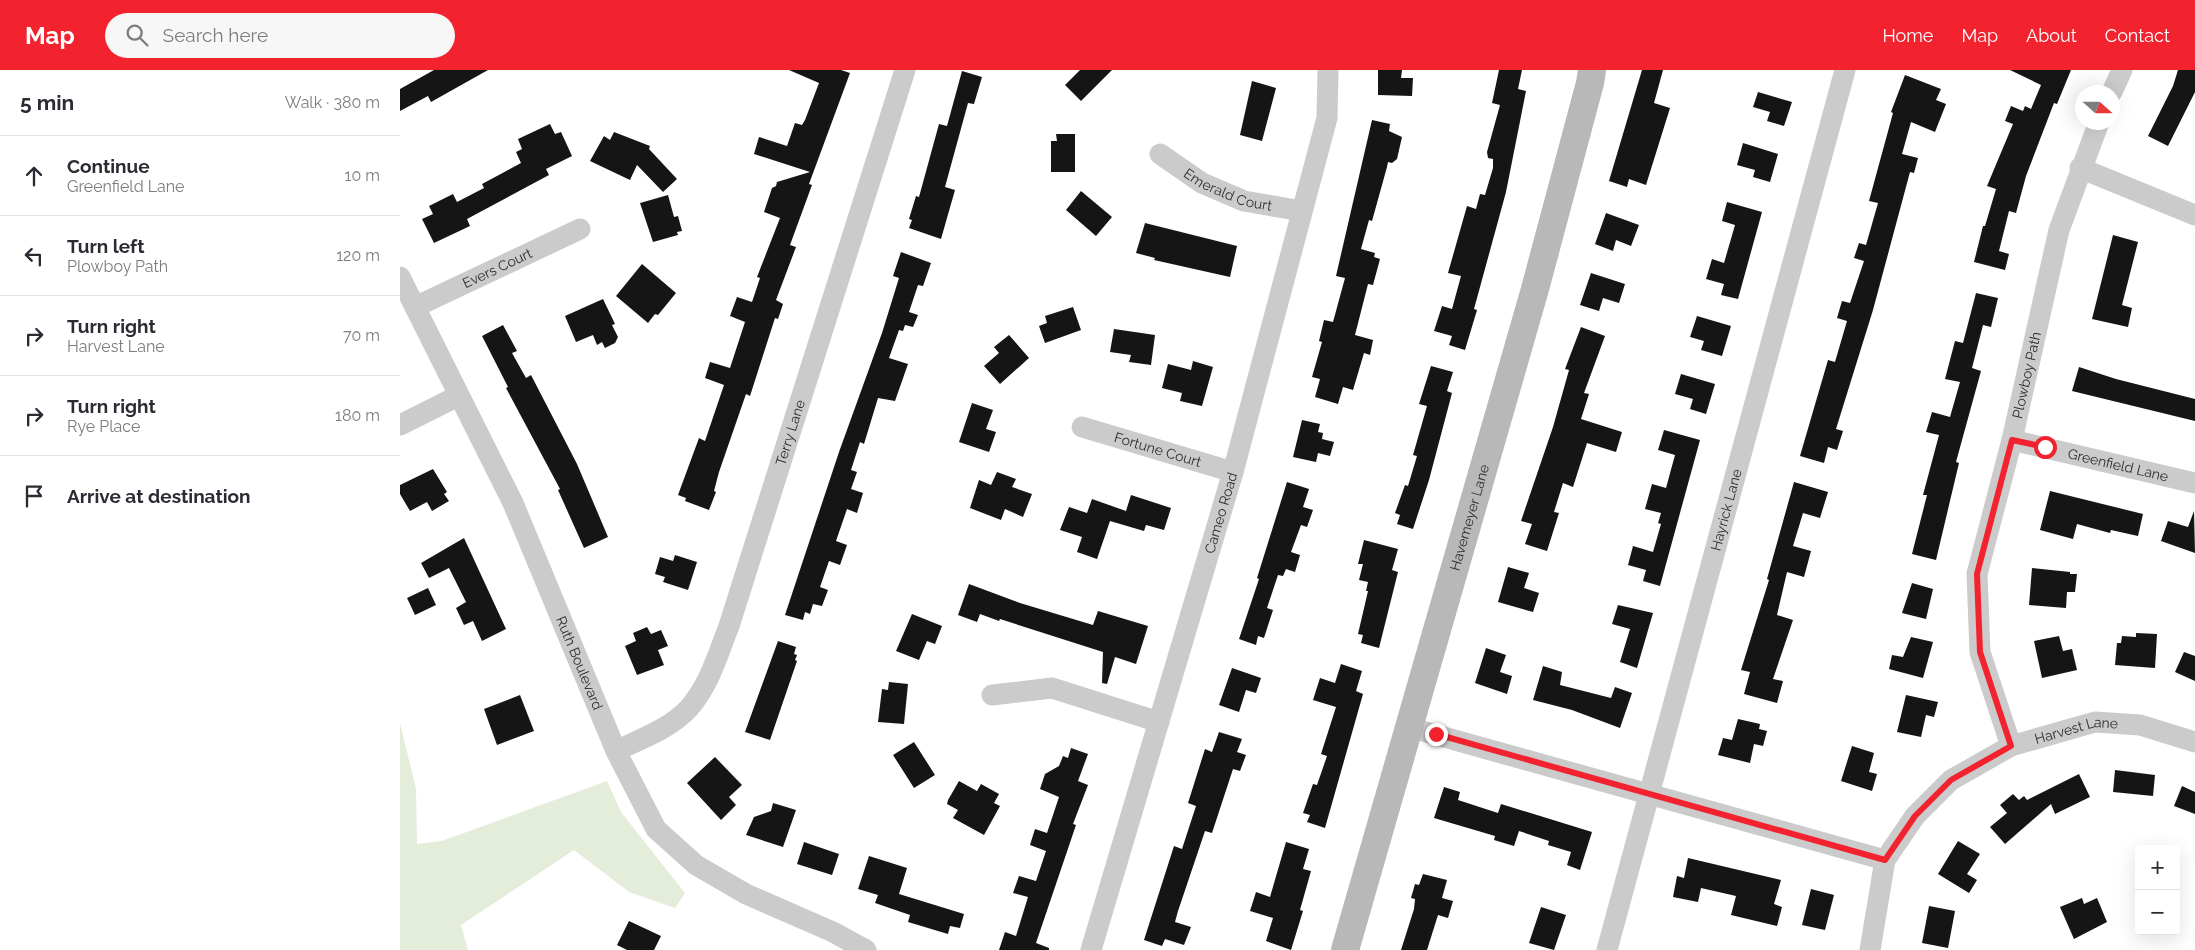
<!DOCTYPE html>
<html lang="en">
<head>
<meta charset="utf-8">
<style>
	:root { --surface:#fff; --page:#f7f7f7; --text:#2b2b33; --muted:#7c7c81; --line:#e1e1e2; --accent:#f2222f }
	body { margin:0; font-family:Raleway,sans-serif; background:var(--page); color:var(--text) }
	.controls { position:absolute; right:15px; bottom:15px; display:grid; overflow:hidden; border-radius:5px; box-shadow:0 5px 20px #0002 }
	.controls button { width:45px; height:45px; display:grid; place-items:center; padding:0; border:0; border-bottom:1px solid var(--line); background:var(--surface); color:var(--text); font:25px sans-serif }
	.compass { position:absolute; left:1675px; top:15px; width:45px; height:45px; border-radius:50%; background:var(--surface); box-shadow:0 5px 20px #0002; rotate:111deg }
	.stop { position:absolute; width:15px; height:15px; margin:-11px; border:4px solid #f2222f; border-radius:50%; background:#fff }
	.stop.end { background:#f2222f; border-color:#fff; box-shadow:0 1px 5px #0008 }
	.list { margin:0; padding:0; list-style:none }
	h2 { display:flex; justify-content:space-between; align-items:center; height:65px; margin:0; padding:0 20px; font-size:21px }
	h2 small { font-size:16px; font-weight:400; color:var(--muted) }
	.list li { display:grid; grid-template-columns:32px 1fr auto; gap:15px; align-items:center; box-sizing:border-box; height:80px; padding:0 20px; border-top:1px solid var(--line) }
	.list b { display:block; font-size:19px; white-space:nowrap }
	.list p { margin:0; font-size:16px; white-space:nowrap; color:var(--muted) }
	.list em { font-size:16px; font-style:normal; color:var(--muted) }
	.icon { flex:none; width:28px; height:28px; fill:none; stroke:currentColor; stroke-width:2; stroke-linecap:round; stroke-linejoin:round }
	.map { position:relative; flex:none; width:1795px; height:880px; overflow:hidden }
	header { display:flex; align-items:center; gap:30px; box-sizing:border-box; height:70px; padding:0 25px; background:var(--accent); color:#fff }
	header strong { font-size:24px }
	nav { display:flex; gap:28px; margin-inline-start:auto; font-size:18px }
	.search { width:350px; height:45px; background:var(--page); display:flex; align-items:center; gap:12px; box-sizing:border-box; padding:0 18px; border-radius:28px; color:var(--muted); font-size:19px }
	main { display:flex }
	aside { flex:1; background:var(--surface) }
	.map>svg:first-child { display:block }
	.green { fill:#e4ecda }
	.building { fill:#151515 }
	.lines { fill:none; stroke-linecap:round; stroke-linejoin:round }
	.street { stroke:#cbcbcb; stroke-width:21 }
	.secondary { stroke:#b8b8b8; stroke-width:28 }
	.route { stroke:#f2222f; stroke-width:6 }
	.labels { text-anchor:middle; stroke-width:5; stroke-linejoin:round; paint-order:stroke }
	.street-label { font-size:14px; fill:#2e2e2e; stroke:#fff }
</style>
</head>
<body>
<header>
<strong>Map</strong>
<div class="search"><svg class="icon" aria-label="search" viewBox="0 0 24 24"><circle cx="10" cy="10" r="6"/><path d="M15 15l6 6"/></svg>Search here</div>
<nav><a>Home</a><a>Map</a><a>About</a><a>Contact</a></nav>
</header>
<main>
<aside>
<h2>5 min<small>Walk · 380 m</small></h2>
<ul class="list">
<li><svg class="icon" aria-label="ahead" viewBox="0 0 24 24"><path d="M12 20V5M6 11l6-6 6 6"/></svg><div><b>Continue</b><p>Greenfield Lane</p></div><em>10 m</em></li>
<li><svg class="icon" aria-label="left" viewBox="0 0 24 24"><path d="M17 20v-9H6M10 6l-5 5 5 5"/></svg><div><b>Turn left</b><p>Plowboy Path</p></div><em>120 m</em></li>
<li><svg class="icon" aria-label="right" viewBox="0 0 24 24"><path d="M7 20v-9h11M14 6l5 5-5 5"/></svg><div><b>Turn right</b><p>Harvest Lane</p></div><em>70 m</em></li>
<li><svg class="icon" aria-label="right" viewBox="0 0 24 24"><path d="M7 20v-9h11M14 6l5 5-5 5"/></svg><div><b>Turn right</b><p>Rye Place</p></div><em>180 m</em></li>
<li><svg class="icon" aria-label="arrive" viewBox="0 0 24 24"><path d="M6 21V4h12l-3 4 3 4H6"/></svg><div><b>Arrive at destination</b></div></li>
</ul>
</aside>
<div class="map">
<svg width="1795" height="880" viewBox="0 0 1795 880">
	<rect width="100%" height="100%" fill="#fff"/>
	<!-- green -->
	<path class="green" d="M0 653 16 719 17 774 42 771 207 711 221 742 285 823 275 838 229 822 174 780 61 855 68 880H0Z"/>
	<!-- building -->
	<path class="building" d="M34 0H88L31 32 28 26 0 41V19Z
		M389 0H441L450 3 409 114 412 115 390 175 396 177 376 230 383 234 378 249 375 248 350 326 346 324 319 402 314 421 316 422 309 440 285 431 286 428 278 425 299 368 305 371 324 315 305 308 310 292 330 298 345 252 330 246 337 227 352 232 360 208 357 207 380 148 364 142 372 118 376 116 377 112 410 102 354 84 359 67 387 76 395 53 402 55 405 50 419 13Z
		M680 0H712L681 31 665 15Z
		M978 0H1002L1001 8H1013L1012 26 978 25Z
		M1099 0H1122L1118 19 1126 21 1106 122 1074 239 1077 240 1065 280 1049 275 1052 266 1034 261 1042 236 1052 239 1061 206 1048 203 1067 136 1076 139 1080 124 1085 125 1093 98V89L1088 88 1087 82 1100 35 1092 33Z
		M1242 0H1263L1254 33 1270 38 1246 115 1229 109 1227 117 1209 111Z
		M1610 0H1671L1657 34 1654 33 1626 106 1616 143 1609 141 1599 181 1609 184 1605 200 1574 192 1583 156H1585L1596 119 1587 116 1613 54 1605 51 1611 36 1623 41 1625 36 1631 39 1641 15Z
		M1778 0H1795V22L1768 76 1748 66 1773 16Z
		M562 1 582 7 574 34 568 33 545 117 555 120 541 169 509 158 512 150 509 149 516 126 519 127 539 54 547 56Z
		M1505 5 1541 19 1536 30 1546 34 1535 62 1511 52 1502 84 1518 88 1514 103 1510 102 1473 240 1436 359 1443 361 1437 380 1428 377 1424 393 1400 386 1428 290 1435 292 1447 251 1437 248 1442 231 1450 233 1464 191 1454 188 1459 173 1466 175 1478 133 1469 131 1493 43 1491 42Z
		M852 11 876 18 862 71 840 65Z
		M1358 22 1392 32 1384 56 1367 51 1370 42 1353 37Z
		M972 50 990 54 989 61 1002 67 997 89 992 93 988 92 987 97 972 151 969 150 961 179 975 183 974 187 980 189 973 215 968 214 955 265 973 270 970 285 964 283 953 320 943 317 938 334 915 327 920 309 912 307 922 272 919 271 924 250 933 252 945 208 936 206Z
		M150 54 155 64 161 62 172 86 146 99 149 105 67 149 70 156 34 173 22 149 33 144 29 136 53 124 57 132 84 118 82 114 121 93 116 82 122 79 118 69Z
		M214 62 250 76 249 79 277 109 263 122 237 95 230 110 190 91 204 66 210 70Z
		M656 64H675V102H651V71H657Z
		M1343 73 1378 84 1370 112 1353 107 1355 100 1337 95Z
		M681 121 712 147 696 166 666 140Z
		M268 125 274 147 278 146 282 161 277 162 278 165 253 172 240 133Z
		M1327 132 1362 142 1338 229 1321 225 1324 214 1306 209 1312 189 1324 193 1335 155 1322 151Z
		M1206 143 1239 155 1231 176 1216 170 1213 181 1195 174Z
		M745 153 837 176 830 207 754 190 755 188 736 183Z
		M1713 165 1738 172 1722 235 1732 238 1728 257 1692 249Z
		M501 182 531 193 523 216 518 215 509 242 518 245 513 257 505 255 503 261 499 260 489 288 508 294 495 331 478 328 464 374 460 372 451 400 457 402 451 419 463 423 457 443 447 439 436 471 447 475 440 495 429 491 420 517 428 520 422 536 413 534 410 544 405 542 403 550 385 545 439 382 482 263 499 208 493 206Z
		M242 194 276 223 258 245 255 244 248 253 216 226Z
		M1191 203 1225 214 1219 233 1203 228 1199 241 1180 235Z
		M1576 223 1598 228 1591 257 1583 255 1572 298 1581 301 1556 392 1559 393 1536 490 1512 484 1527 425H1523L1539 365 1526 362 1532 342 1550 347 1560 312 1545 309 1555 271 1563 273Z
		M203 229 215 254 212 255 218 267 215 273 205 278 202 272 197 275 193 265 176 272 165 246Z
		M673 237 681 260 645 273 639 256 647 253 645 246Z
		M1297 246 1331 256 1322 286 1301 280 1304 271 1290 267Z
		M103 255 117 281 112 283 126 308 131 305 177 394 208 467 184 478 158 420 160 419 106 318 108 317 82 266Z
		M1181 257 1205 266 1184 323 1189 324 1181 349 1222 362 1216 382 1187 373 1173 417 1163 413 1154 442 1159 443 1147 481 1125 474 1132 454 1121 451 1153 357 1169 300 1165 299Z
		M714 259 755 265 751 295 729 292 731 285 710 282Z
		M609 265 629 288 600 314 584 296 599 283 594 277Z
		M793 291 813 297 802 336 780 331 782 323 762 318 768 294 791 300Z
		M1031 296 1053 302 1047 321 1052 323 1029 410 1013 459 997 454 1000 445 995 443 1005 415 1008 416 1017 386 1013 385 1027 336 1019 334Z
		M1679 297 1716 309 1795 329V351L1672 321Z
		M1281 304 1315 314 1306 344 1290 339 1293 329 1275 324Z
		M572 333 593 340 586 359 596 362 589 382 559 372Z
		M902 350 920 354 918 362 923 363 922 369 934 372 930 386 918 383 916 392 893 387Z
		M1264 360 1300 370 1260 516 1243 511 1246 500 1228 495 1233 476 1253 482 1261 454 1258 453 1261 443 1245 439 1252 414 1266 418 1275 385 1258 380Z
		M33 399 47 422 44 424 49 431 32 441 27 432 10 441 0 424V415Z
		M597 402 616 409 612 417 632 424 623 447 605 439 601 450 570 438 579 410 591 415Z
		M887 412 909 419 903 437 913 440 907 457 901 455 891 482 900 485 895 502 886 499 883 506 878 505 867 538 873 540 864 568 858 566 856 575 839 569 859 509 857 508Z
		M1394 412 1428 422 1420 448 1403 443 1393 476 1411 481 1404 507 1387 502 1380 532 1377 545 1393 550 1373 609 1383 611 1377 633 1344 624 1350 602 1341 600 1369 510 1367 509Z
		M1650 421 1743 444 1738 466 1711 460 1710 463 1677 454 1673 469 1640 460Z
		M731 425 771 438 764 460 746 455 744 461 710 451 697 489 677 482 682 467 660 460 669 437 687 443 692 429 726 441Z
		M1794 441 1795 483 1761 471 1768 451 1788 457Z
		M64 468 106 559 82 571 73 551 64 555 56 538 66 532 49 498 29 508 21 493Z
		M964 470 998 479 992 500 998 502 979 578 961 573 963 565 958 564 968 521H966L968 512 959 510 963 494H958Z
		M275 485 297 492 288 520 263 512 265 507 255 504 260 487 273 491Z
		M1108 497 1129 503 1124 518 1139 523 1133 542 1098 532Z
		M1632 498 1670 502V504H1677L1675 522H1667L1666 538 1629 535Z
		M1512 513 1533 519 1526 549 1502 543Z
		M569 514 620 533 693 555 698 541 748 556 736 594 715 587 707 614 702 613 703 582 600 549 599 551 580 544 577 552 558 545Z
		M28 518 36 535 15 545 7 528Z
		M1218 535 1253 543 1237 598 1220 592 1230 559 1212 554Z
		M512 544 542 556 535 574 527 571 519 590 496 581Z
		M247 557 251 564 261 560 268 576 258 580 264 595 237 605 225 576 236 571 233 563Z
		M1736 563 1757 564 1755 598 1715 595 1717 573H1721L1722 566 1736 567Z
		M1659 566 1663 581 1672 579 1677 600 1642 608 1634 571Z
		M1511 567 1533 572 1523 608 1489 599 1492 585 1503 587Z
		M378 571 396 577 394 584 397 585 395 590 397 591 370 670 345 662Z
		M1086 578 1106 585 1100 602 1112 606 1107 624 1075 613Z
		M1784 582 1795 586V611L1775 602Z
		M941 594 962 601 956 621 963 624 925 758 907 752 910 745 903 743 913 714 917 715 927 686 921 684 936 637 913 630 920 608 935 613Z
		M1143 596 1162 602 1160 615 1211 628 1215 617 1232 623 1220 658 1172 640 1133 630Z
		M832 598 861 608 856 623 846 620 839 642 819 635Z
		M489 612 508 614 504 654 478 652 482 619 488 620Z
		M120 625 134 661 97 675 84 639Z
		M1506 625 1538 632 1534 647 1526 645 1521 667 1497 662Z
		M1338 649 1360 654 1359 659 1367 661 1363 676 1354 674 1350 693 1318 685 1323 668 1332 670Z
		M819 662 842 669 837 682 846 685 840 701 833 699 812 763 805 761 778 841 775 852 791 857 784 875 765 869 762 876 744 870 774 776 782 779 796 736 788 733 805 679 812 682Z
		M514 672 535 705 514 718 493 685Z
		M1452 676 1474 683 1469 702 1477 704 1472 721 1441 711Z
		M671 678 688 684 678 711 688 715 673 754 676 755 636 873 649 878V880H599L605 862 616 866 628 827 613 823 619 806 636 811 646 781 630 775 635 759 647 763 659 727 640 719 645 704 659 696 663 686 668 688Z
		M315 687 342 715 329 727 336 735 321 750 287 713Z
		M1715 700 1755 705 1753 726 1713 722Z
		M1679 704 1690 727 1655 744 1651 734 1605 774 1590 757 1607 743 1600 735 1613 724 1619 730 1624 726 1627 730Z
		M559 711 577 721 581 714 599 724 594 733 600 736 584 765 553 748 558 740 547 734 548 730Z
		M1782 716 1795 722V744L1774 736Z
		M1044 717 1060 722 1058 730 1098 743 1101 734 1192 762 1180 800 1167 795 1171 782 1148 775 1149 771 1119 761 1114 776 1094 770 1095 766 1034 748Z
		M373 733 396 740 383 777 346 765 354 747 371 741Z
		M1558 771 1580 784 1567 804 1577 810 1569 823 1538 804Z
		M404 772 439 784 432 805 397 794Z
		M886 772 909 779 903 799 911 801 900 840 903 841 891 880 866 871 873 848 850 841 856 822 870 827Z
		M469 786 507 798 499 824 564 844 560 858 550 856 548 864 508 852 510 845 475 833 478 825 458 819Z
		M1288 788 1381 810 1374 834 1382 837 1377 856 1331 845 1336 826 1301 818 1298 832 1273 827 1277 806 1284 808Z
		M1023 804 1047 810 1042 828 1053 831 1048 848 1038 845 1027 880H1001L1014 839 1015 829 1011 828 1015 814 1019 815Z
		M1411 819 1434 825 1425 860 1402 855Z
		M1682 828 1684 834 1697 828 1707 852 1674 869 1660 837Z
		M1529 836 1555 841 1548 878 1522 873Z
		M1141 837 1166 845 1154 880 1129 873Z
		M229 851 261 866 254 880H227L217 875Z"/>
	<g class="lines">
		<!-- street -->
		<g class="street">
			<path d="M1712 22 1722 0"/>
			<path id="s1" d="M760 84 802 113 844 131 902 141"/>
			<path d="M1680 98 1795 145"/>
			<path id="s2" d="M0 207 113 433 216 681 256 759 296 795 346 824 433 862 466 880"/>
			<path id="s3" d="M15 237 180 159"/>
			<path d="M0 355 58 326"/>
			<path id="s4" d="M682 357 833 402"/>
			<path id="s5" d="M1612 370 1795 413"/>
			<path d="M592 625 652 618 759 652"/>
			<path d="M1008 657 1485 790"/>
			<path id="s6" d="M1611 676 1580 582 1577 504 1612 370 1659 160 1699 52"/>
			<path id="s7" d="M216 681C240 669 270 659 289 638 309 616 318 584 329 556L505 0"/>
			<path id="s8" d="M691 880 833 402 927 48 928 0"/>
			<path id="s9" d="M1207 880 1445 0"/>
			<path id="s10" d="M1470 880 1485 790 1515 746 1551 710 1611 676 1695 652 1740 655 1795 672"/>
		</g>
		<!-- secondary -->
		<path class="secondary" id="s11" d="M945 880 1135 219 1190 13 1192 0"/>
	</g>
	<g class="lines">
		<!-- route -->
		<path class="route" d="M1036 664 1485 790 1515 746 1551 710 1611 676 1580 582 1577 504 1612 370 1645 377"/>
	</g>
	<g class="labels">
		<!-- street labels -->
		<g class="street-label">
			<text dy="5" stroke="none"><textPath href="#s1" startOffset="78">Emerald Court</textPath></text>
			<text dy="5" stroke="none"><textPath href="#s3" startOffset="91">Evers Court</textPath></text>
			<text dy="5" stroke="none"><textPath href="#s6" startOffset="382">Plowboy Path</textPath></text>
			<text dy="5" stroke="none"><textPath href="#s7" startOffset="380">Terry Lane</textPath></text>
			<text dy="5" stroke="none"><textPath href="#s4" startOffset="79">Fortune Court</textPath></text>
			<text dy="5" stroke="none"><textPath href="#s5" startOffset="109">Greenfield Lane</textPath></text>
			<text dy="5" stroke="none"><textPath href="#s9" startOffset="456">Hayrick Lane</textPath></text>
			<text dy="5" stroke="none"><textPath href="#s8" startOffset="456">Cameo Road</textPath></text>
			<text dy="5" stroke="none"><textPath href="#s11" startOffset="450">Havemeyer Lane</textPath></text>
			<text dy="5" stroke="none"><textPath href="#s2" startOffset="426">Ruth Boulevard</textPath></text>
			<text dy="5" stroke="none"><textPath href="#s10" startOffset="332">Harvest Lane</textPath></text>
		</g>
	</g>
</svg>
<div class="controls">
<button>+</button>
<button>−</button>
</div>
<svg class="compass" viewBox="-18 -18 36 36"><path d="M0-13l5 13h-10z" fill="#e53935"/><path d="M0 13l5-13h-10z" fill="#7c7c81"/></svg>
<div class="stop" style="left:1645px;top:377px"></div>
<div class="stop end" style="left:1036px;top:664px"></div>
</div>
</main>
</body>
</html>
